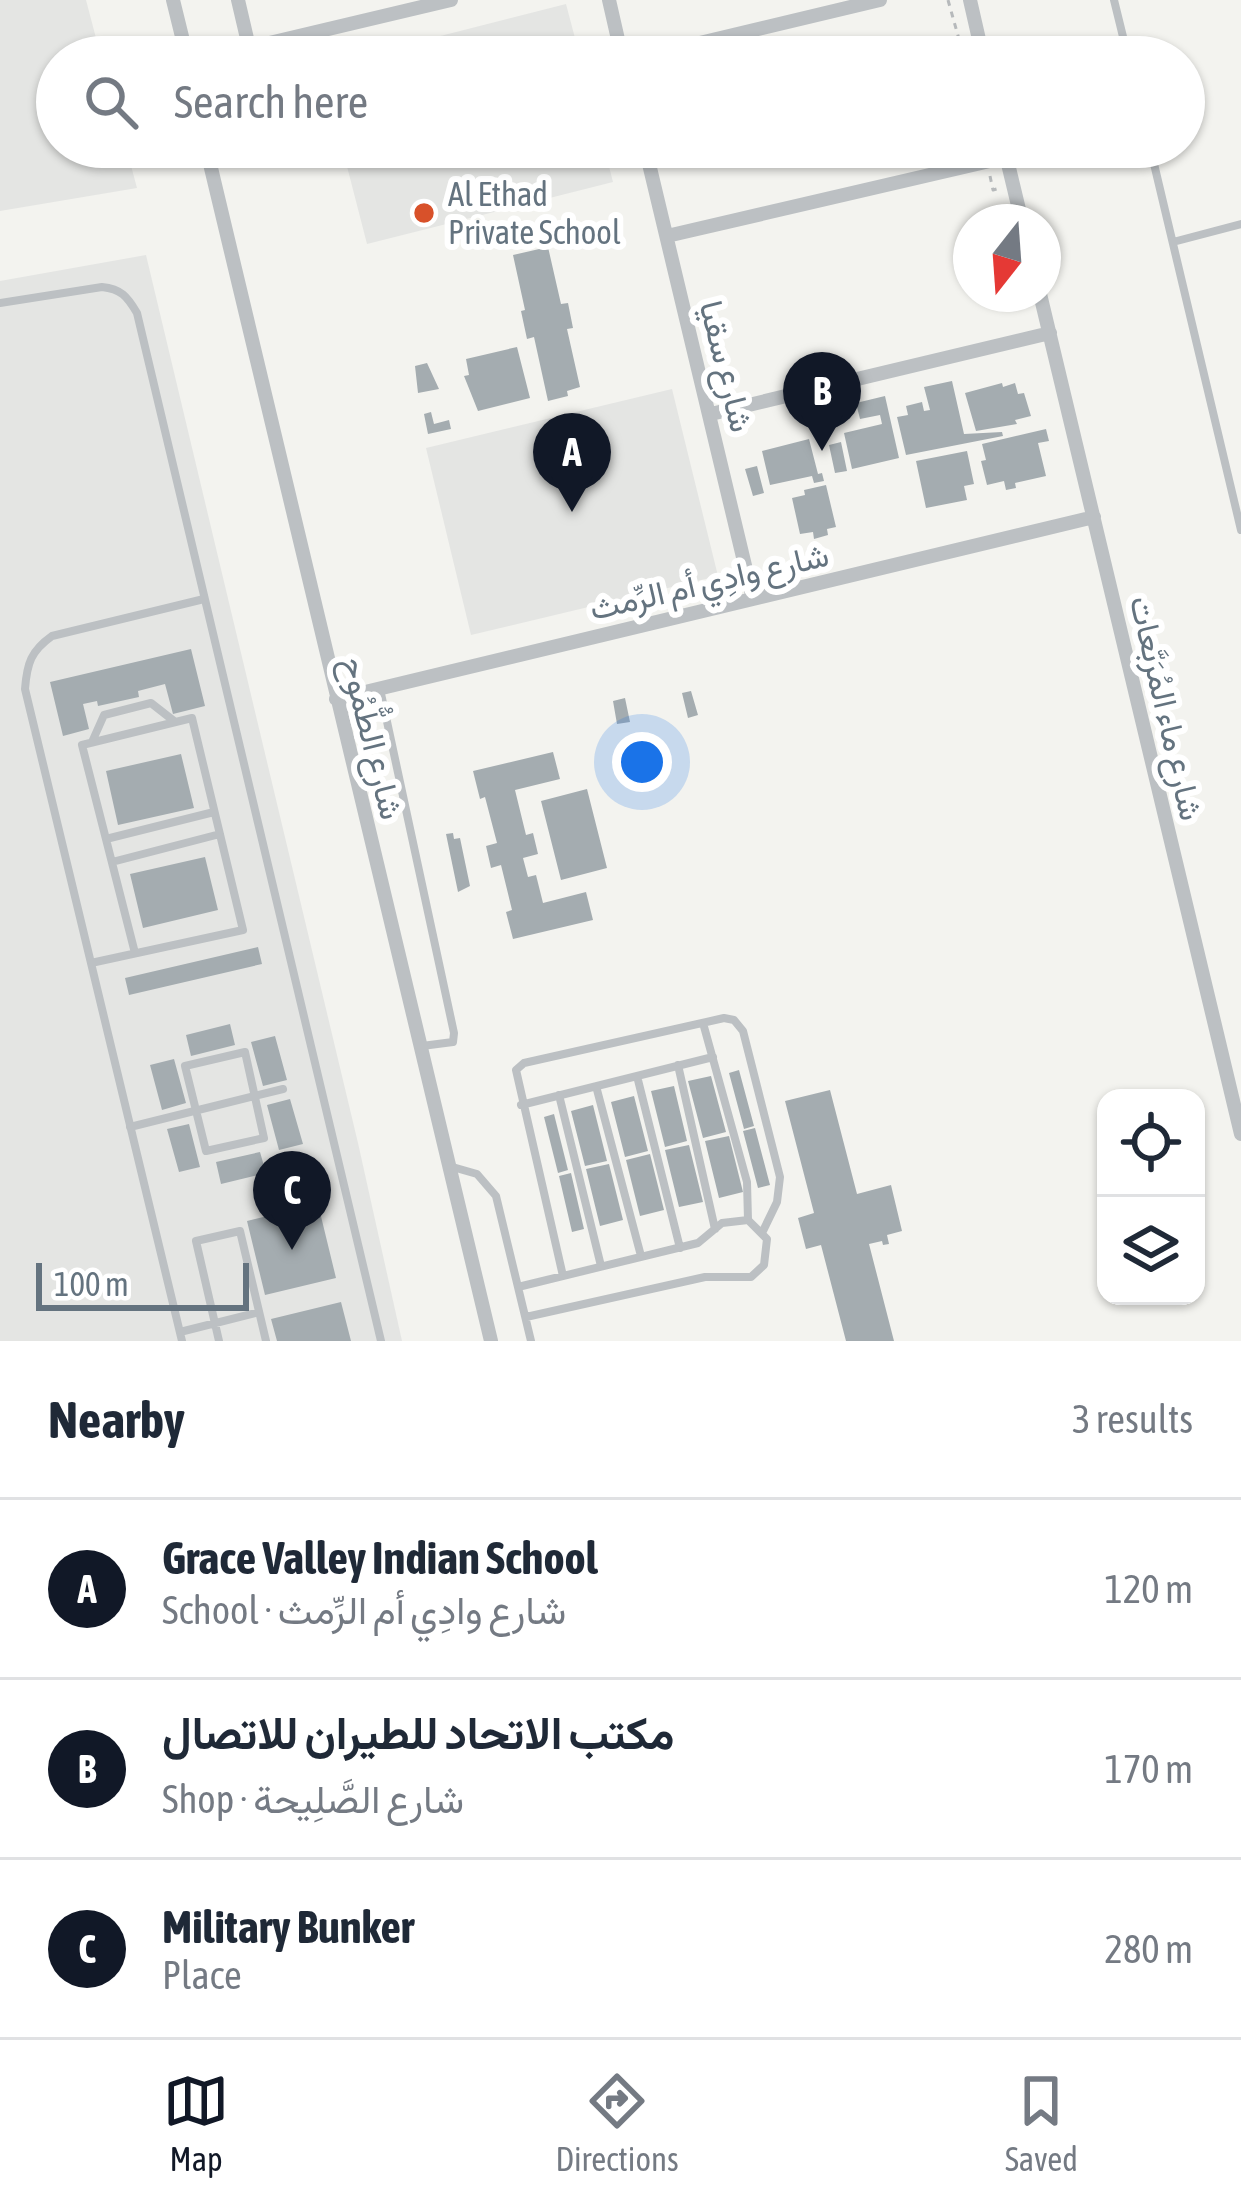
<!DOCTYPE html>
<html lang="en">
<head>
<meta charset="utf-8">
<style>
	:root { --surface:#fff; --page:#f2f2f3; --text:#1f2937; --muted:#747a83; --line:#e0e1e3; --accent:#111827 }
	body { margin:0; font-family:"Asap Condensed",Vazirmatn,sans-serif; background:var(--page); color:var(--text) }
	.controls { position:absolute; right:36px; bottom:36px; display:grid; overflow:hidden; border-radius:24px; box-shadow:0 3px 9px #0004 }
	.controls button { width:108px; height:108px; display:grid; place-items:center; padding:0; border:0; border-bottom:3px solid var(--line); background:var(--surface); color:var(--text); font:60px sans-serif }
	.compass { position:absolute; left:953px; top:204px; width:108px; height:108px; border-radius:50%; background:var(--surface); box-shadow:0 3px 9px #0004; rotate:197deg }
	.scale { position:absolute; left:36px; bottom:30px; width:213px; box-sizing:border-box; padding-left:12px; border:6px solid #64737f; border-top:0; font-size:33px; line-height:42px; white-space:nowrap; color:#64737f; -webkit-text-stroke:9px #fff; paint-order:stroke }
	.you { position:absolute; left:642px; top:762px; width:42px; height:42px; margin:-30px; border:9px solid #fff; border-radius:50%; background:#1a73e8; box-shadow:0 0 0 18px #1a73e833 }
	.badge { display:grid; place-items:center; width:78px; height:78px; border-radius:50%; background:var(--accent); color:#fff; font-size:39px; font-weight:700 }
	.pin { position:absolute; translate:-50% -99px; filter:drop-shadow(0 3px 6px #0008) }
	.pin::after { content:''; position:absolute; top:63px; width:42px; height:36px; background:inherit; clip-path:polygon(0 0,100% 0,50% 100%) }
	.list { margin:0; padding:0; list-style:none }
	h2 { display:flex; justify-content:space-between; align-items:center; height:156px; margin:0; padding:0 48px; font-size:51px }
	h2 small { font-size:39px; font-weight:400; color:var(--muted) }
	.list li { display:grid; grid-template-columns:78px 1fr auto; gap:36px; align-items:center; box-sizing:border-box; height:180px; padding:0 48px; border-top:3px solid var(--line) }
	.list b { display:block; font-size:45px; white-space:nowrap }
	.list p { margin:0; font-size:39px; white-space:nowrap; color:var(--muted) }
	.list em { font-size:39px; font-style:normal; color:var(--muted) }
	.icon { flex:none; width:66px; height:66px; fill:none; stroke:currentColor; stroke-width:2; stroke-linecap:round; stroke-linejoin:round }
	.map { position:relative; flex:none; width:1241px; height:1341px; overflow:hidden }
	.search { position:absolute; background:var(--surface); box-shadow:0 3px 9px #0004; left:36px; right:36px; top:36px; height:132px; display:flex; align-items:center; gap:30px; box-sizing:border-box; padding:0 42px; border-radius:66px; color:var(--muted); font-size:45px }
	.sheet { height:696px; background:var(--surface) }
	nav { display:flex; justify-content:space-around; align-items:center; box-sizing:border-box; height:168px; border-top:3px solid var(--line); background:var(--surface); font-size:33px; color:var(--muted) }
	nav a { display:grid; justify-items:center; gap:6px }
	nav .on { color:var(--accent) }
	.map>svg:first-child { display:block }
	.built { fill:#e4e5e3 }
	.building { fill:#a4acb0 }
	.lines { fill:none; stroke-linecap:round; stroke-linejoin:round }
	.path { stroke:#b6b9bb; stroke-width:3; stroke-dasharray:6 6; stroke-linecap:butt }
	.service { stroke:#bcc0c3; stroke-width:8 }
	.minor { stroke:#bcc0c3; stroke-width:14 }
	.poi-dot { fill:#d8512a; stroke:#fff; stroke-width:4.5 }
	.labels { text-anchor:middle; stroke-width:12; stroke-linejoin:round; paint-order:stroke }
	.poi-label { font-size:33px; fill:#64737f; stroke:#fff; text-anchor:start }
	.street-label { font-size:33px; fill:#64737f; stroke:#fff }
</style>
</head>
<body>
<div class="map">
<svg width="1241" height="1341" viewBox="0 0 1241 1341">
	<rect width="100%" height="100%" fill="#f3f3ef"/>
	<!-- built -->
	<path class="built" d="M0 0H86L101 57H57V147H126L137 188 0 211Z
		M566 4 580 57H358Z
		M342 147H604L613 182 367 244Z
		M146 255 358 1143 402 1341H0V281Z
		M672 389 718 576 471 635 426 448Z"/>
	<!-- building -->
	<path class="building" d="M548 247 561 304 568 303 573 328 567 329 580 387 567 391 568 396 548 401 534 337 527 339 521 311 525 310 513 255Z
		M517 347 530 398 478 411 464 376 469 375 466 359Z
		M427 363 439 389 418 393 415 366Z
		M952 381 964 434 1002 432 1003 436 906 455 897 417 908 415 906 406 922 402 924 411 930 410 924 387Z
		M1002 383 1003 387 1015 383 1018 394 1024 393 1031 416 1015 420 1017 424 976 431 965 393Z
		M885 396 899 458 852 469 844 433 882 424 880 415 860 419 856 403Z
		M431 412 434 424 449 420 451 429 428 434 424 414Z
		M1046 429 1049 441 1038 443 1046 476 1015 483 1016 488 1006 490 1004 481 987 485 981 461 986 460 982 444Z
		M809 439 818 474 822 473 824 481 814 483 812 476 770 485 762 451Z
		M841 442 847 471 835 473 829 445Z
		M967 451 974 484 964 486 967 500 926 508 916 461Z
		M757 466 764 493 753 496 745 469Z
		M826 485 836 527 827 529 828 535 814 539 813 532 800 534 792 498 805 495 804 490Z
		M191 649 205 706 173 714 165 684 138 691 139 697 98 706 97 701 83 704 89 729 63 736 50 682Z
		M691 691 698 715 688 718 682 693Z
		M625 698 630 722 617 724 613 701Z
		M553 752 560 779 515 790 526 835 533 833 538 854 523 858 528 877 536 875 543 903 586 892 593 920 513 939 506 912 512 910 501 865 491 868 486 846 497 843 485 797 480 799 473 771Z
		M181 754 194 808 118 825 106 771Z
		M587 789 607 868 561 880 541 801Z
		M453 833 454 839 460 838 470 886 458 892 446 834Z
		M205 857 218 910 143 928 130 874Z
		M258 947 262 964 129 995 125 978Z
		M230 1024 235 1045 191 1056 186 1035Z
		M275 1036 287 1080 263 1086 251 1042Z
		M174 1059 186 1103 162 1110 150 1065Z
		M739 1070 754 1126 744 1129 729 1073Z
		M711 1076 726 1132 703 1138 688 1081Z
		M674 1086 687 1141 665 1147 651 1091Z
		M830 1090 857 1194 891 1185 902 1231 887 1235 889 1244 883 1245 882 1241 869 1244 894 1341H846L821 1245 806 1249 798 1218 814 1213 785 1101Z
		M634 1096 648 1151 625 1157 611 1102Z
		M290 1099 303 1144 279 1150 267 1105Z
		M593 1105 607 1161 585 1166 571 1111Z
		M554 1114 568 1170 558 1173 544 1117Z
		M189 1124 200 1167 179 1172 167 1129Z
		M755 1128 770 1185 758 1188 743 1131Z
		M729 1136 743 1192 719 1198 705 1141Z
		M689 1145 703 1202 679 1207 665 1150Z
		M260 1152 266 1173 221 1184 216 1162Z
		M650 1154 664 1210 640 1216 626 1160Z
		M609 1164 623 1220 600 1226 586 1169Z
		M571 1173 584 1229 572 1232 559 1176Z
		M318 1204 336 1278 265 1295 247 1221Z
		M341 1302 351 1341H277L271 1319Z"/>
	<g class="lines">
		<!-- path -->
		<path class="path" d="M948 0 964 57
			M990 176 993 190 1000 188"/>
		<!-- service -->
		<path class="service" d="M1114 0 1128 57
			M1150 147 1241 530
			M1173 242 1241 224
			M0 303 102 287C121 289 127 296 137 313L381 1341
			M380 689 454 1033 453 1042 422 1046
			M92 742 104 715 151 703 174 721
			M106 839 214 812
			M112 862 220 834
			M91 963 243 930 192 718 82 745 135 953
			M703 1023 747 1182 748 1220
			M245 1052 264 1138 206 1151 185 1066Z
			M678 1065 715 1229
			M637 1076 680 1248
			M596 1086 641 1256
			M559 1095 601 1266
			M521 1105 713 1057
			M130 1127 283 1089
			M449 1166 477 1174 496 1196 531 1341
			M563 1276 516 1070 524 1063 724 1018 734 1020 743 1031 780 1177 777 1202 763 1231
			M518 1287 698 1243 722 1223 748 1220 767 1239 764 1265 751 1277H705L526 1317
			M180 1332 259 1312
			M182 1341 25 689C27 663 31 651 52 636L204 599
			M219 1341 196 1241 240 1231 266 1341"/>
		<!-- minor -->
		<path class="minor" d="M173 0 187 57
			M238 0 249 47
			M609 0 622 57
			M970 0 983 57
			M210 57 451 0
			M641 57 880 0
			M206 147 491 1341
			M645 147 753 599
			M1004 147 1022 222
			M667 236 1007 157
			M1040 294 1241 1134
			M711 414 1050 333
			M336 699 1094 517"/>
	</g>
	<!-- markers -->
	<circle class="poi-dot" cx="424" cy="213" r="12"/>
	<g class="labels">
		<!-- poi labels -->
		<g class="poi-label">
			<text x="448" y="206">Al Ethad<tspan x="448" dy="38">Private School</tspan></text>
		</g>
		<!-- street labels -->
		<g class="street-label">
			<text transform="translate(727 366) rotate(76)" y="12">شارع سقيا</text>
			<text transform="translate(709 581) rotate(-13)" y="12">شارع وادِي أم الرِّمث</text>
			<text transform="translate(1167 708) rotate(77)" y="12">شارع ماء المُرَبَّعات</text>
			<text transform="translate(373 738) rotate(76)" y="12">شارع الطُّمُوح</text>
		</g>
	</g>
</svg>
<div class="controls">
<button><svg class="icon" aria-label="locate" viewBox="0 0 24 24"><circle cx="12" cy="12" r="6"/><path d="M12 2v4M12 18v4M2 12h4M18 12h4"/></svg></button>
<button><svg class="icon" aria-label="layers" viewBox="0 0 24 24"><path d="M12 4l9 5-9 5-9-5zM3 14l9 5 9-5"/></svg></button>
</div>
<svg class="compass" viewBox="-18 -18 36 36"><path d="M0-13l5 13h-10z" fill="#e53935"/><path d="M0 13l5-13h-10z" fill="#747a83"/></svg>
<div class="scale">100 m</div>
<div class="you"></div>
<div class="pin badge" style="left:572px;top:512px">A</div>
<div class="pin badge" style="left:822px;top:451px">B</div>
<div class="pin badge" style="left:292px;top:1250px">C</div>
<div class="search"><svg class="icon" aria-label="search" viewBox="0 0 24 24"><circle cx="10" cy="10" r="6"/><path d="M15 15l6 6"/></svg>Search here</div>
</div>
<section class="sheet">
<h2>Nearby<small>3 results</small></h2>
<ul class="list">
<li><span class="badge">A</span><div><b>Grace Valley Indian School</b><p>School · شارع وادِي أم الرِّمث</p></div><em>120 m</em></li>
<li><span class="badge">B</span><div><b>مكتب الاتحاد للطيران للاتصال</b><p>Shop · شارع الصَّلِيحة</p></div><em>170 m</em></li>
<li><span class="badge">C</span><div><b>Military Bunker</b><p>Place</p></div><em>280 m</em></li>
</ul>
</section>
<nav>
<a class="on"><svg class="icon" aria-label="map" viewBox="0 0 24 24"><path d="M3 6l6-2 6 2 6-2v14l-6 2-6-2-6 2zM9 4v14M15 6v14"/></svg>Map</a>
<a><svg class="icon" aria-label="directions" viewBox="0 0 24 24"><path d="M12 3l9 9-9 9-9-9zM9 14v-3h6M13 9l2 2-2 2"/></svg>Directions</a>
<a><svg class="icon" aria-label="saved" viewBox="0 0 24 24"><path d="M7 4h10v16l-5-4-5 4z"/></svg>Saved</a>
</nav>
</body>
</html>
